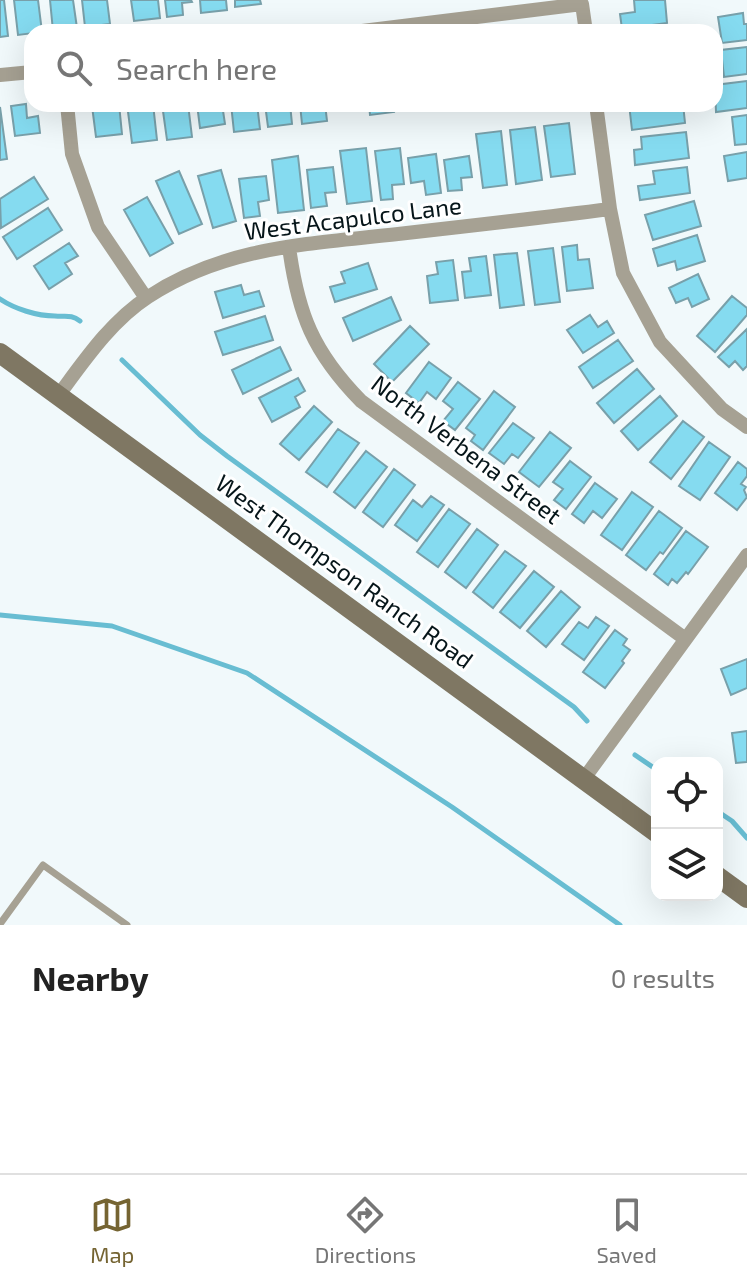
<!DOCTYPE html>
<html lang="en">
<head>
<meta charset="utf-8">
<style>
	:root { --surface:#fff; --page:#f6f6f6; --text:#222; --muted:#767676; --line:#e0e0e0; --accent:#756432 }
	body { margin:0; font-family:"Exo 2",sans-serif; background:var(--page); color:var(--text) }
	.controls { position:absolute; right:24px; bottom:24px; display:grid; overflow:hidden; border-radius:16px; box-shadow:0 8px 32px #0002 }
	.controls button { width:72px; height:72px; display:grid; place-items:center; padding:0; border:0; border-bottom:2px solid var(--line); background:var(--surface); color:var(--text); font:40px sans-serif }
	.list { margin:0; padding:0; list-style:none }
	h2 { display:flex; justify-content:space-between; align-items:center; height:104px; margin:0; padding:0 32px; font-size:34px }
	h2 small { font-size:26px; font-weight:400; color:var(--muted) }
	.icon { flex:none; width:44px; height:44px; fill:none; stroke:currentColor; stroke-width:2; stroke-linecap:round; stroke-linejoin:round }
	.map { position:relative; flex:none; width:747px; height:925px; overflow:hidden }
	.search { position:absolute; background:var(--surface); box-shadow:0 8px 32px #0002; left:24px; right:24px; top:24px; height:88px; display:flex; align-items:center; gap:20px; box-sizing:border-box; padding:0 28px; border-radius:24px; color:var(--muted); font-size:30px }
	.sheet { height:248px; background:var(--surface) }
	nav { display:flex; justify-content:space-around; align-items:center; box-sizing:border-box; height:112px; border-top:2px solid var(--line); background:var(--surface); font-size:22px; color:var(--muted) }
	nav a { display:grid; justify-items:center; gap:4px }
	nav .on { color:var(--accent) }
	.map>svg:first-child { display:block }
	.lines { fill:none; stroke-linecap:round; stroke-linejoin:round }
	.stream { stroke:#68bdd2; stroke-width:5 }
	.building { fill:#85dbf0; stroke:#78a0aa; stroke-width:2 }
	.lane { stroke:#a6a193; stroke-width:7 }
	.street { stroke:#a6a193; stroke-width:14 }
	.secondary { stroke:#7f7763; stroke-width:20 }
	.labels { text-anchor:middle; stroke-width:6; stroke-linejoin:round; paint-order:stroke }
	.street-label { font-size:24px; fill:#061519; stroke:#fff }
</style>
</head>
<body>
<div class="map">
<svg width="747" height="925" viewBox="0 0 747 925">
	<rect width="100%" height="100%" fill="#f1f9fb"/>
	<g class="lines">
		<!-- stream -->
		<path class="stream" d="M0 299C15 309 37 316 55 316 66 317 71 314 80 321
			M122 360 200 435 227 456 574 707 587 721
			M0 615 112 626 247 673 452 807 620 925
			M635 755 657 770
			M717 811 732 821 747 838"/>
	</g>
	<!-- building -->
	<path class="building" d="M0 0H4L8 36 0 37Z
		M14 0H38L42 32 18 35Z
		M50 0H73L77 28 53 31Z
		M82 0H107L110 24 85 27Z
		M131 0H158L160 18 134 21Z
		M165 0H191L192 2 182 3 183 15 167 17Z
		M200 0H226L227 10 201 13Z
		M235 0H260L261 4 235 7Z
		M634 0H665L667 23 622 29 620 14 635 12Z
		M743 13 744 24H747V40L722 43 718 17Z
		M747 47V74L724 77 721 50Z
		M747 81V108L716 112 715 85Z
		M26 104 27 118 38 116 40 133 15 136 11 106Z
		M102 104H119L122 134 96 137 92 106Z
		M127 104H153L157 140 132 143Z
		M162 104H188L192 137 167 140Z
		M197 104H222L225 124 200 128Z
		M231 104H257L260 129 234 132Z
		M265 104H290L292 124 268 127Z
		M300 104H325L327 121 302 124Z
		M369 104H393L394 112 370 115Z
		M629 104H683L685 123 632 130Z
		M0 107 7 159 0 160Z
		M747 115V144L735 145 732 117Z
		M569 123 575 174 551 177 544 126Z
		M535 127 542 180 516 184 510 130Z
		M501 131 507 185 483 188 476 134Z
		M686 132 689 158 635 165 634 150 642 149 641 137Z
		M366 148 372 201 347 204 340 151Z
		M400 148 404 184 392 185 393 199 381 200 375 151Z
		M747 152V178L728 181 724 156Z
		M436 154 441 193 426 195 424 181 411 183 408 158Z
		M298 156 304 210 278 213 272 160Z
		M469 156 472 177 461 178 462 190 448 191 444 160Z
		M333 167 336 192 325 193 327 206 311 208 307 170Z
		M687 167 690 193 640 200 638 186 655 184 653 171Z
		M221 170 236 221 213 228 198 176Z
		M179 171 202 224 179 234 156 181Z
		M266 176 269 200 258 202 260 216 244 218 239 179Z
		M34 177 48 199 1 228 0 199Z
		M147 197 173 243 150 256 124 210Z
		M694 201 701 226 653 240 645 215Z
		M48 208 62 230 17 259 3 237Z
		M697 235 705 261 677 270 675 261 658 266 653 249Z
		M69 243 78 256 65 263 72 274 49 289 34 266Z
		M577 245 578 260 589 259 593 288 567 291 562 247Z
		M553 248 560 302 535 305 528 251Z
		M517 253 524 305 500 308 494 255Z
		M486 256 491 295 465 298 462 272 471 271 469 258Z
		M453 260 458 300 430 303 427 276 438 274 436 262Z
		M368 263 377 289 335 302 330 287 345 283 341 272Z
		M698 274 709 299 692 307 688 298 676 303 669 288Z
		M241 285 244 295 259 291 264 306 223 318 215 292Z
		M732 296 747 308V315L715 352 697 336Z
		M391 297 401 320 353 341 343 318Z
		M590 315 598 327 607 321 614 333 583 353 567 330Z
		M265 316 273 340 223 355 215 332Z
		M410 326 429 344 392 382 374 364Z
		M747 329V366L743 370 735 361 729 367 718 357Z
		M618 340 633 361 593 388 579 367Z
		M280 347 291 370 243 394 232 370Z
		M429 362 451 378 436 399 427 392 419 403 406 393Z
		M637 369 654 389 614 423 597 403Z
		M298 378 305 391 295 397 300 407 272 422 259 398Z
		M458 382 480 399 455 430 443 421 453 409 443 401Z
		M494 391 515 407 483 450 471 441 475 435 466 428Z
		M660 396 677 416 638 450 621 431Z
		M314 406 332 422 299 460 280 444Z
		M683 421 704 437 671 479 650 462Z
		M513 423 534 438 518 458 512 454 504 464 489 453Z
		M338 429 359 443 327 487 306 472Z
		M550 432 571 448 539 487 519 472Z
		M709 442 730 457 700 500 679 486Z
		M366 451 387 467 355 508 334 492Z
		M570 461 591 477 566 509 554 500 563 489 553 482Z
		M738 462 747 469V476L741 484 746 487 744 490 747 497 737 510 715 493Z
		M394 469 415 485 383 527 363 512Z
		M595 483 617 499 602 518 593 511 584 523 572 514Z
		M632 492 653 507 622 550 601 535Z
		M431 496 444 505 417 541 395 525 413 500 422 507Z
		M449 509 470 524 438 567 417 552Z
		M659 511 682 528 663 554 660 552 646 570 626 555Z
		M477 529 498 545 466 588 445 572Z
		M686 531 708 547 688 574 686 572 677 583 672 579 668 585 654 574Z
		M505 551 526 566 493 608 473 592Z
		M534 571 554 587 520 628 500 612Z
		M561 591 580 607 546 647 527 631Z
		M596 617 609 626 584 660 562 644 579 622 588 628Z
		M615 630 627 639 623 645 630 650 622 661 624 663 605 688 583 672Z
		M747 659V688L731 695 721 669Z
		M747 731V762L736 763 732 733Z"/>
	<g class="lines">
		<!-- lane -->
		<path class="lane" d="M0 924 43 865 127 925"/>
		<!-- street -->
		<path class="street" d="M354 32 582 4 586 32
			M0 75 32 72
			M67 104 72 154 98 227 146 298
			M596 104 610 209 623 273 660 342 722 409 747 427
			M289 247C298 314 313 352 361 401L684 638
			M58 396C84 361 111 321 148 297 225 246 310 244 398 234 469 226 540 218 610 209
			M583 780 747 555"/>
		<!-- secondary -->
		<path class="secondary" d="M0 353 657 833
			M717 876 747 898"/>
	</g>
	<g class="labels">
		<!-- street labels -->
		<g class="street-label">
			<text transform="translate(353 219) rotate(-7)" y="8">West Acapulco Lane</text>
			<text transform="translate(466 450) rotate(37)" y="8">North Verbena Street</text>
			<text transform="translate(344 572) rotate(36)" y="8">West Thompson Ranch Road</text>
		</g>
	</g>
</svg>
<div class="controls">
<button><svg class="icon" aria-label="locate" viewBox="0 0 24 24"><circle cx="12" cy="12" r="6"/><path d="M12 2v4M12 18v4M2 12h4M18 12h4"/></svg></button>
<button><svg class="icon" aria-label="layers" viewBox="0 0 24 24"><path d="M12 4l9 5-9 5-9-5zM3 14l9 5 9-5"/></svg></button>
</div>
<div class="search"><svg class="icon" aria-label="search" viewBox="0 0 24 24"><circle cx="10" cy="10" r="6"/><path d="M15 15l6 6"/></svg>Search here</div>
</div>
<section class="sheet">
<h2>Nearby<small>0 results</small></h2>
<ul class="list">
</ul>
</section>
<nav>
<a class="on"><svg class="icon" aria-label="map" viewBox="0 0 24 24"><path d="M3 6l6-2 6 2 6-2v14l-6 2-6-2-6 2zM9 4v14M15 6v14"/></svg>Map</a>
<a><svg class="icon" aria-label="directions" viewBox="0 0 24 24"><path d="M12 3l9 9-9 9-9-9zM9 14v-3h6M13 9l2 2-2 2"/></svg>Directions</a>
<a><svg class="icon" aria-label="saved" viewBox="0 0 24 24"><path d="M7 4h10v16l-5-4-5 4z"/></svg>Saved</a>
</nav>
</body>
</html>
